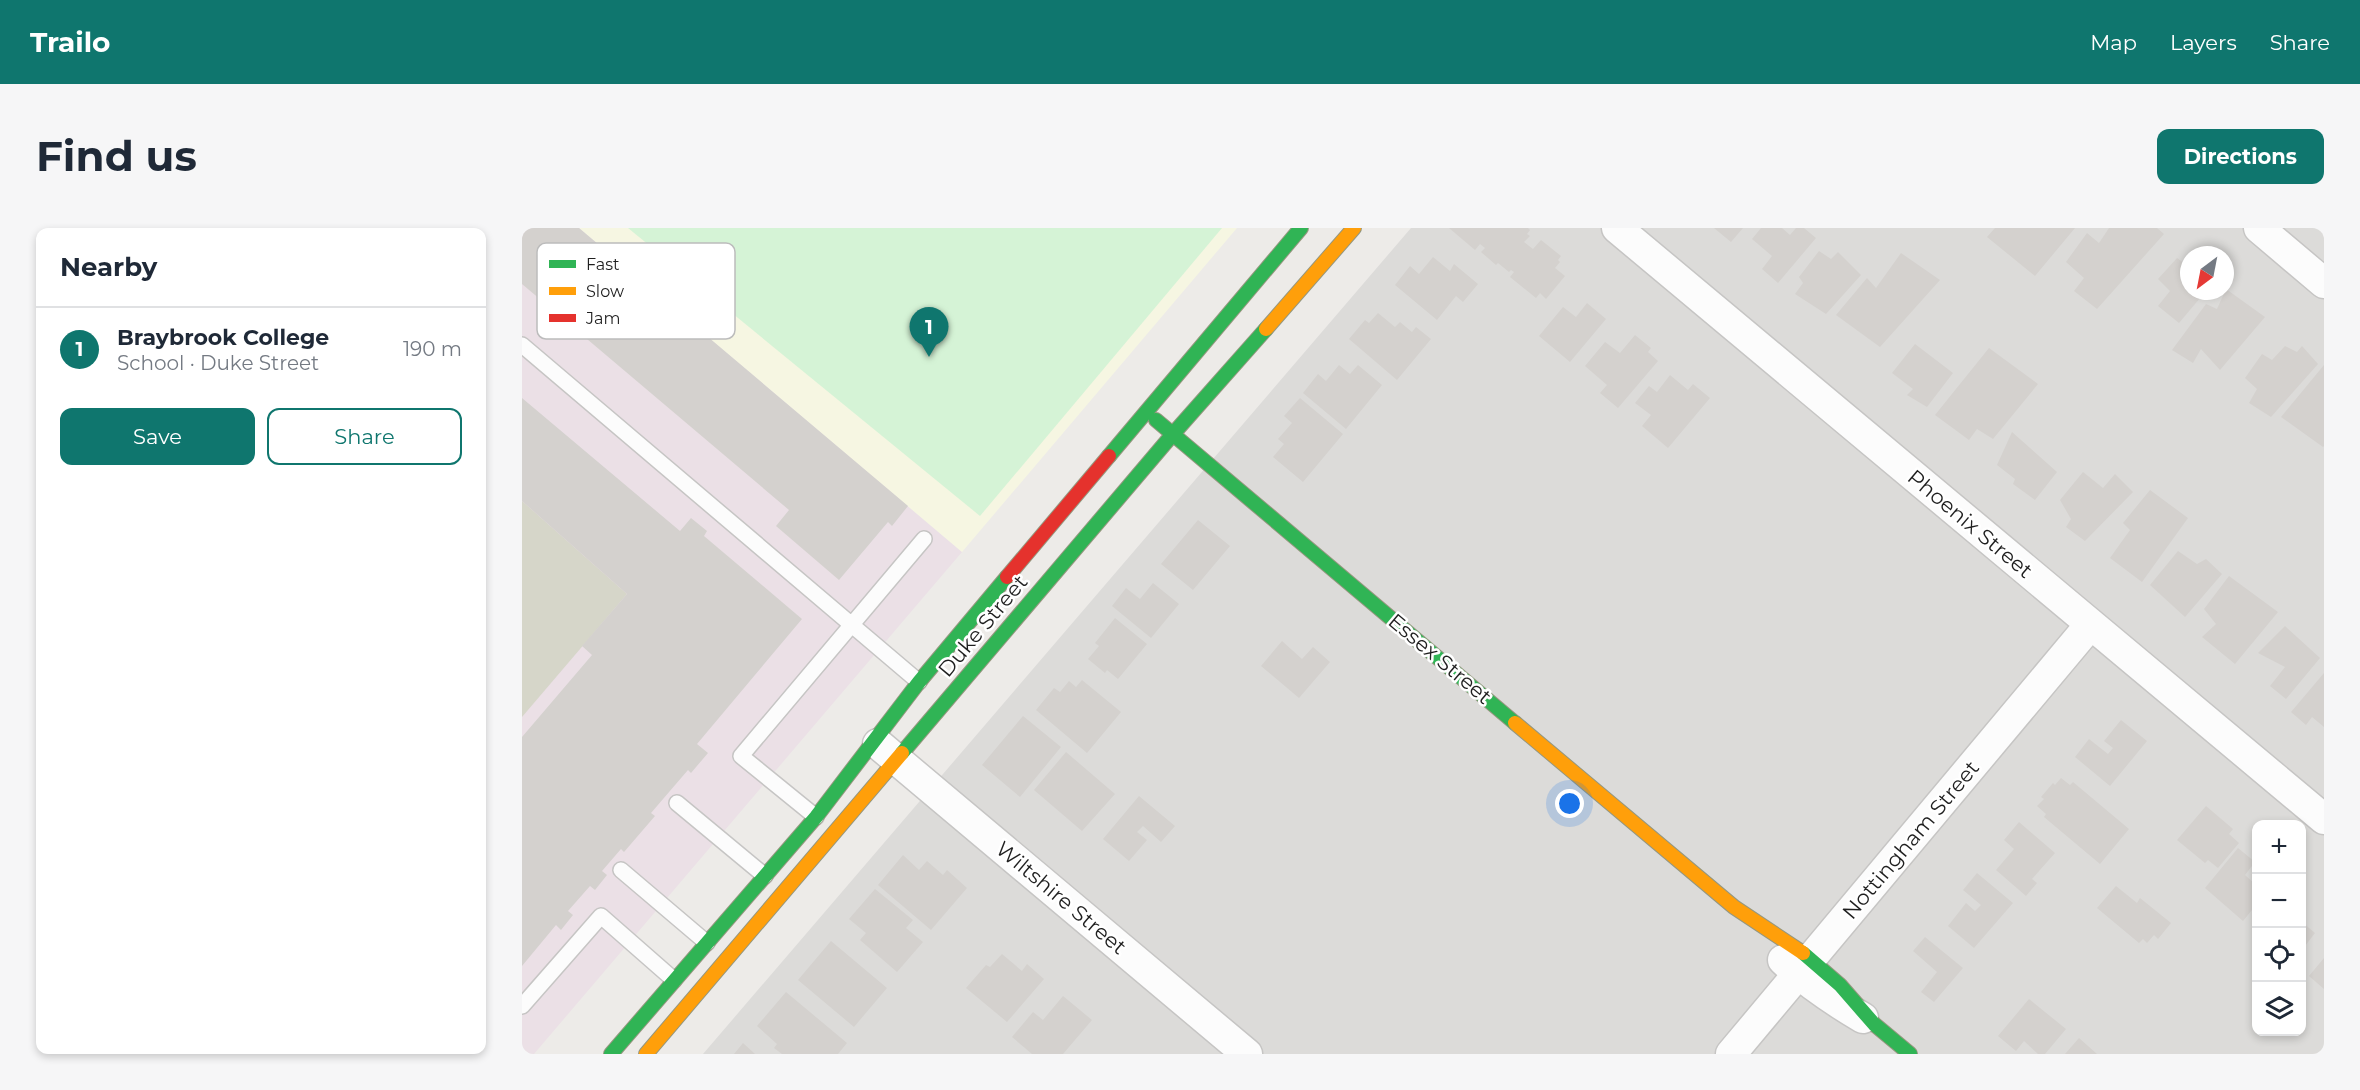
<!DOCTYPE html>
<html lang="en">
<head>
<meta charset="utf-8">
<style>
	:root { --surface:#fff; --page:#f6f6f7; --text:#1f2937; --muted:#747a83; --line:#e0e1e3; --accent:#0f766e }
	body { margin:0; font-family:Montserrat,sans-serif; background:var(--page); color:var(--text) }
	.controls { position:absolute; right:18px; bottom:18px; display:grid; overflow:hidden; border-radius:12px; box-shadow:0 3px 9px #0003 }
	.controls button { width:54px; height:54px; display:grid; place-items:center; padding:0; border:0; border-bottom:2px solid var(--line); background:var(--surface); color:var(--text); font:30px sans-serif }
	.compass { position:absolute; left:1658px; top:18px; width:54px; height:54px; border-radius:50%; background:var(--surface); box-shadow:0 3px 9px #0003; rotate:212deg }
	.you { position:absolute; left:1048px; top:576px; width:21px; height:21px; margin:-15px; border:4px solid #fff; border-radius:50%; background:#1a73e8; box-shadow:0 0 0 9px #1a73e833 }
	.badge { display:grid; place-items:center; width:39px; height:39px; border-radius:50%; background:var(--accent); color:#fff; font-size:20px; font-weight:700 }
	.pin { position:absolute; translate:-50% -50px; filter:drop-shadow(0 2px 3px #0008) }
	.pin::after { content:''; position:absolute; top:32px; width:21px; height:18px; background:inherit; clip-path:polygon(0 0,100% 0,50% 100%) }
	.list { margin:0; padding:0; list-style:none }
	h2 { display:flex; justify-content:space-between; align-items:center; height:78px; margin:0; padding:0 24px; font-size:26px }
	h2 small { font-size:20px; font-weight:400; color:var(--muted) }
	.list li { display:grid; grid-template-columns:39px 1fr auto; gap:18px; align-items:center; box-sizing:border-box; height:84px; padding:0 24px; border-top:2px solid var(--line) }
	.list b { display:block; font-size:22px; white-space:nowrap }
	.list p { margin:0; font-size:20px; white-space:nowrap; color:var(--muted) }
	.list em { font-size:20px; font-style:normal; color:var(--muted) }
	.actions { display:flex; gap:12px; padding:18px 24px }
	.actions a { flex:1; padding:14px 0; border:2px solid var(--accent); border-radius:12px; text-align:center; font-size:21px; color:var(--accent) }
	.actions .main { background:var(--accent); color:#fff }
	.icon { flex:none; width:33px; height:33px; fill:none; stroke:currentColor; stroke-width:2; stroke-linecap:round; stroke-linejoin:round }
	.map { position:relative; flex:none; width:1802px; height:826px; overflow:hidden; border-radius:12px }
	header { display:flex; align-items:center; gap:36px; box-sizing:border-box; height:84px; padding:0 30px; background:var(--accent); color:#fff }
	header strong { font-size:28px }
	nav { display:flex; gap:33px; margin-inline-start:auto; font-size:21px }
	.intro { display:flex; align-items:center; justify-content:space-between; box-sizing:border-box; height:144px; padding:0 36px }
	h1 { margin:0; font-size:42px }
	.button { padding:15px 27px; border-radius:12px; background:var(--accent); color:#fff; font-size:21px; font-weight:700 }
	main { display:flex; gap:36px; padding:0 36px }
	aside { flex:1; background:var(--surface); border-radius:12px; box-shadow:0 3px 9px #0003 }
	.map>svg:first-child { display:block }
	.residential { fill:#dcdbd9; fill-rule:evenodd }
	.industrial { fill:#ebe0e6 }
	.education { fill:#f6f6e2 }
	.construction { fill:#d6d6c9 }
	.park { fill:#d5f3d6 }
	.building { fill:#d4d1ce }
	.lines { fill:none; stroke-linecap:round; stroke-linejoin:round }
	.lane-casing { stroke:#c6c5c4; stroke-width:18 }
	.street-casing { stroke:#c6c5c4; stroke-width:33 }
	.fast-casing { stroke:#95977f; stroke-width:16 }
	.slow-casing { stroke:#95977f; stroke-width:16 }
	.jam-casing { stroke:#95977f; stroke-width:16 }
	.lane { stroke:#fcfcfc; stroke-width:15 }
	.street { stroke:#fcfcfc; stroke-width:30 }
	.fast { stroke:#30b455; stroke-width:14 }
	.slow { stroke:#ff9f0a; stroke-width:14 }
	.jam { stroke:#e5322d; stroke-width:14 }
	.labels { text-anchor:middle; stroke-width:5; stroke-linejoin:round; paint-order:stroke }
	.street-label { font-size:21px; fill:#1f1f1f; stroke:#fff }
	.key { fill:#fff; stroke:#bcbcbc; stroke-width:1.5 }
	.key-label { font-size:16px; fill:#1f1f1f }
</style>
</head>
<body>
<header>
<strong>Trailo</strong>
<nav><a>Map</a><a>Layers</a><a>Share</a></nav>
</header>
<div class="intro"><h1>Find us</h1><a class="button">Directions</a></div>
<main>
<aside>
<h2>Nearby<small></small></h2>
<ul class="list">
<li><span class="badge">1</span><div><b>Braybrook College</b><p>School · Duke Street</p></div><em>190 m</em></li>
</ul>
<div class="actions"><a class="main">Save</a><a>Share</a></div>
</aside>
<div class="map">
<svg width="1802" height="826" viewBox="0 0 1802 826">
	<rect width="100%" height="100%" fill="#edebe8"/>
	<!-- residential -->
	<path class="residential" d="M889 0H1802V826H181ZM1667 27H1703V63H1667ZM1734 596H1780V804H1734Z"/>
	<!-- industrial -->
	<path class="industrial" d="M0 0H57L440 324 12 826H0Z"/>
	<!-- education -->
	<path class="education" d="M57 0H715L440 324Z"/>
	<!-- construction -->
	<path class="construction" d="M0 273 105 366 0 489Z"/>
	<!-- park -->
	<path class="park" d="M106 0H700L458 288Z"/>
	<!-- building -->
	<path class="building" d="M0 0H57L386 278 370 298 366 294 317 352 254 298 267 282 0 56Z
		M927 0H1006L1008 2 1005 6 1008 8 1002 14 1011 21 1019 12 1039 28 1036 32 1038 34 1033 40 1043 48 1024 71 1018 65 1014 70 988 49 992 44 989 42 987 44 976 35 974 37 959 24 963 20 958 16 953 22Z
		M1192 0H1221L1209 14Z
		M1239 0H1260L1268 7 1274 0H1282L1294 10 1256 55 1240 41 1250 28 1230 11Z
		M1473 0H1553L1513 48 1465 9Z
		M1587 0H1635L1642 6 1575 81 1552 63 1562 50 1544 34 1565 5 1577 15Z
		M1297 23 1309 31 1316 24 1339 47 1304 86 1273 66 1281 55 1277 49Z
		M1379 25 1418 52 1358 119 1314 87 1345 50 1354 60Z
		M911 29 928 43 932 36 956 56 941 74 934 68 915 92 873 57 888 38 897 46Z
		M1655 30 1666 38 1667 37V63H1684L1657 95 1636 78 1648 63 1636 51Z
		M1704 61 1743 89 1698 142 1679 121 1671 135 1650 122 1684 76 1695 81Z
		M1065 75 1084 91 1048 134 1017 108 1041 79 1054 89Z
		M856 85 873 99 878 94 890 104 894 99 909 111 875 152 827 111 843 92 847 95Z
		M1113 107 1129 120 1126 124 1136 133 1096 180 1078 165 1085 157 1063 138 1083 114 1098 125Z
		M1393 116 1431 145 1405 179 1385 167 1391 161 1370 145Z
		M1763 118 1775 124 1780 118 1796 136 1749 189 1727 175 1735 161 1723 150 1740 126 1750 132Z
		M1467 120 1516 156 1471 211 1455 201 1447 212 1413 187Z
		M817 137 828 146 836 137 860 157 824 201 781 165 796 146 804 153Z
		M1802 137V218L1801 219 1759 189Z
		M1148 147 1166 162 1171 156 1188 170 1146 220 1120 198 1129 187 1113 175 1127 158 1135 164Z
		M0 170 158 303 169 290 185 303 182 308 280 391 175 516 186 525 169 545 166 542 129 585 133 588 102 624 99 621 80 643 85 647 73 662 68 658 46 683 51 687 39 702 34 697 0 738V509L70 427 60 418 105 366 0 273Z
		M778 170 821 206 781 254 751 229 762 216 756 211 770 195 762 188Z
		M1490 204 1535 244 1513 272 1491 256 1493 251 1475 237Z
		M1561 244 1581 260 1593 246 1611 264 1563 313 1544 299 1549 291 1538 272Z
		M1628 262 1666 290 1620 354 1588 330 1608 302 1601 295Z
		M676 292 708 318 671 362 639 336Z
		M1656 323 1675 336 1684 331 1700 346 1663 389 1628 357Z
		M1707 348 1756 384 1713 436 1680 409 1694 396 1682 381Z
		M631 355 657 376 629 410 590 378 604 360 618 371Z
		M593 390 625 416 596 451 585 442 583 445 566 431 577 418 573 415Z
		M1763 398 1798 430 1764 471 1748 458 1763 439 1736 425Z
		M760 413 780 431 791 419 808 434 777 470 739 438Z
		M1802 445V499L1790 489 1784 497 1769 484Z
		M560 452 599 484 565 525 514 482 532 460 538 464 547 453 554 459Z
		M501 488 539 519 498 569 460 537Z
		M1599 492 1625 513 1588 558 1553 529 1567 511 1586 526 1591 520 1582 513Z
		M544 524 593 566 560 603 512 562Z
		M1539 550 1548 557 1551 554 1607 601 1578 636 1522 589 1524 586 1515 578 1522 571 1519 569 1531 555 1533 557Z
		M617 568 653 598 639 614 621 598 615 604 625 612 607 633 581 611Z
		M1684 578 1711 601 1707 606 1717 615 1696 640 1686 632 1683 635 1655 612Z
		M1497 594 1533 625 1510 651 1515 655 1504 668 1474 642 1492 621 1482 612Z
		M1716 620 1733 634 1723 647 1734 657V677L1721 693 1683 660Z
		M381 627 397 642 405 633 421 647 425 642 445 660 409 702 356 657Z
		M1455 645 1491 675 1452 720 1426 698 1444 675 1453 683 1459 677 1441 662Z
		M1594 658 1615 675 1618 670 1649 695 1636 711 1632 707 1625 715 1621 711 1617 715 1575 680Z
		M353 661 391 692 384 700 401 714 375 744 338 712 344 705 327 691Z
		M1780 694 1793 705 1780 722Z
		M1403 709 1441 740 1412 774 1399 764 1415 744 1391 723Z
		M309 713 365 760 332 799 276 752Z
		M480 726 500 743 505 736 522 751 485 794 444 760 464 737 468 739Z
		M1802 730V761L1787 748Z
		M264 764 325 815 316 826H260L252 820 255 816 235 798Z
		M541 768 570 792 541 826H510L490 809 511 784 521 792Z
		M1507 771 1544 801 1523 826H1516L1502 813 1494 823 1476 808Z
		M1557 810 1575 826H1543Z
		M221 815 233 826H212Z"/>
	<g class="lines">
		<!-- lane casing -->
		<g class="lane-casing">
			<path id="lane" d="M0 117 397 454
				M155 575 243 648
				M294 589 219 528 402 311
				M99 642 185 715
				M0 778 79 688 152 752"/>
		</g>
		<!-- street casing -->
		<g class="street-casing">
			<path id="street" d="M1095 0 1802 591
				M1737 0 1802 55
				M356 516 725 826
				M1261 732C1285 755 1312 773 1341 790
				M1209 826 1568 397"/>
		</g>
		<!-- fast casing -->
		<g class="fast-casing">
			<path id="fast" d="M634 192 993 495
				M587 228 779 0
				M380 525 651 206 744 101
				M1281 725 1318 757 1352 796 1388 826
				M89 826 294 589 397 454 485 349"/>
		</g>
		<!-- slow casing -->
		<g class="slow-casing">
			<path id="slow" d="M744 101 832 0
				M993 495 1212 679 1281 725
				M124 826 380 525"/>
		</g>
		<!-- jam casing -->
		<g class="jam-casing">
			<path id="jam" d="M485 349 587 228"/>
		</g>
		<!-- lane -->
		<use href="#lane" class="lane"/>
		<!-- street -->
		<use href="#street" class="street"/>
		<!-- fast -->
		<use href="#fast" class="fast"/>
		<!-- slow -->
		<use href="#slow" class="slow"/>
		<!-- jam -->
		<use href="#jam" class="jam"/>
	</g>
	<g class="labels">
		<!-- street labels -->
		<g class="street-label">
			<text transform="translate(1448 296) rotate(40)" y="7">Phoenix Street</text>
			<text transform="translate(461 398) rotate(-50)" y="7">Duke Street</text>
			<text transform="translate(918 431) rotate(40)" y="7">Essex Street</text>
			<text transform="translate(1389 612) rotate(-50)" y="7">Nottingham Street</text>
			<text transform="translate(539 670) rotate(40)" y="7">Wiltshire Street</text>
		</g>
	</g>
	<!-- legend -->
	<rect x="15" y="15" width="198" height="96" rx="9" class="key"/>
	<rect x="27" y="32" width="27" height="8" fill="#30b455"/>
	<rect x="27" y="59" width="27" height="8" fill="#ff9f0a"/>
	<rect x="27" y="86" width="27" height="8" fill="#e5322d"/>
	<g class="key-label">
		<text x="64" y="42">Fast</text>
		<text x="64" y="69">Slow</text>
		<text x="64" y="96">Jam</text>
	</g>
</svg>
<div class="controls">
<button>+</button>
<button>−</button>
<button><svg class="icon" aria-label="locate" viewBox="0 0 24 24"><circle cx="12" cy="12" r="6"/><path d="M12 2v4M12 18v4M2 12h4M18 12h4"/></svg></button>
<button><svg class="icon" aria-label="layers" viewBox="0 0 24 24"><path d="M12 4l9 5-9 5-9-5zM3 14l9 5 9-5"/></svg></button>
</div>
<svg class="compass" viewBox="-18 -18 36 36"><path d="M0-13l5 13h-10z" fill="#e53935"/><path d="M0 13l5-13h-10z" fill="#747a83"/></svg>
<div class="you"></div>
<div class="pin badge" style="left:407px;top:129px">1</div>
</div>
</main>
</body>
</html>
